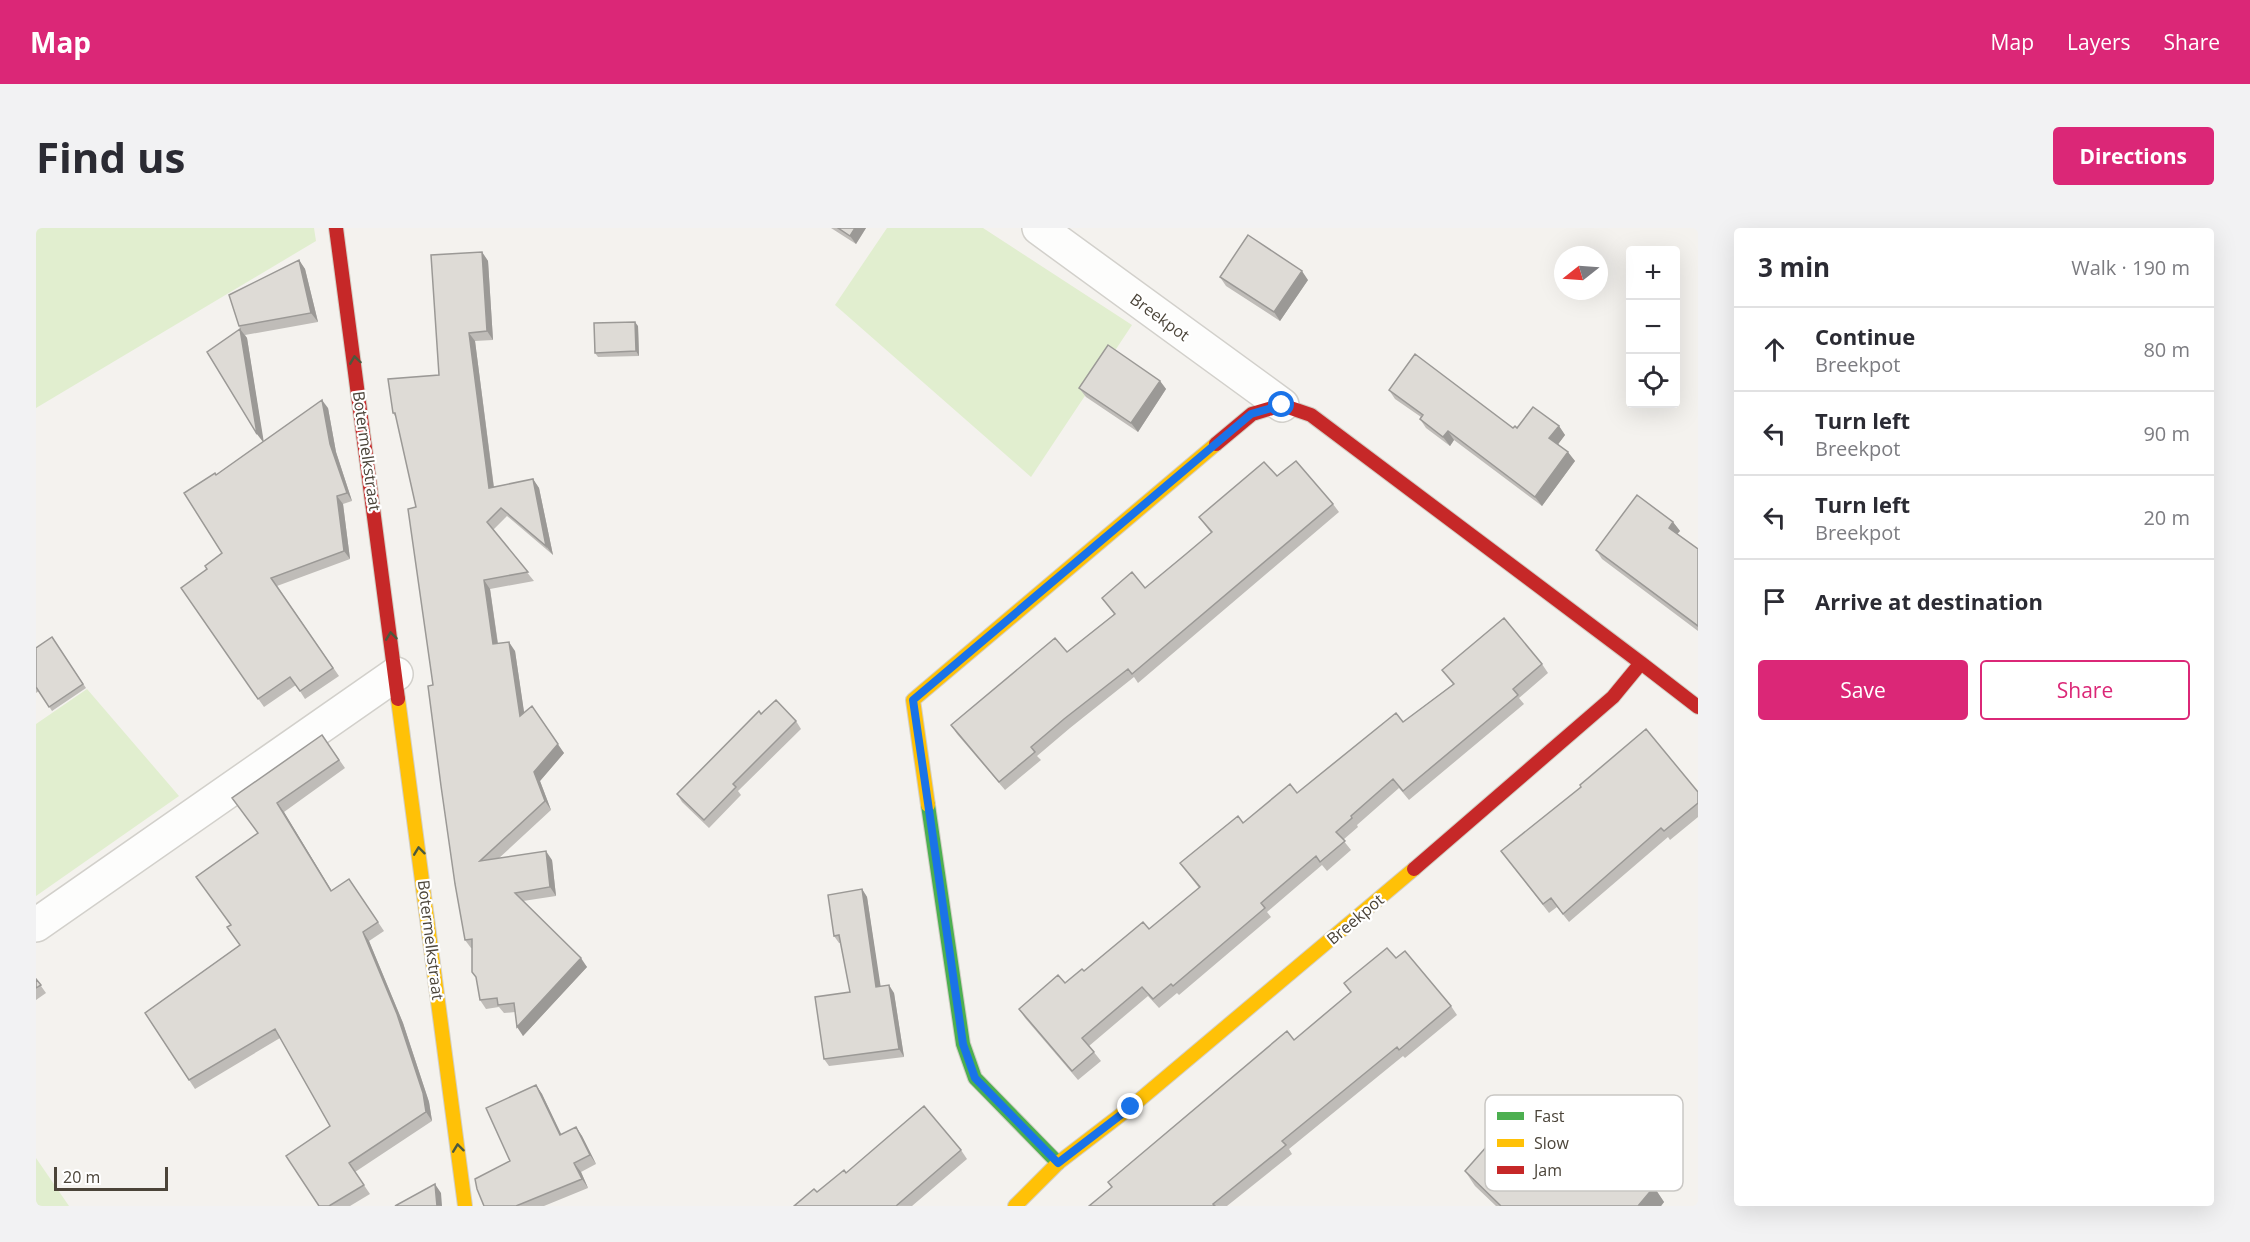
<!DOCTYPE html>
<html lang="en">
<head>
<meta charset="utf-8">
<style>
	:root { --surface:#fff; --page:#f2f2f3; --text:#2b2b33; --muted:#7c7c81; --line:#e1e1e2; --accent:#db2777 }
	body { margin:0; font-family:"Open Sans",sans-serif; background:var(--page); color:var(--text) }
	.controls { position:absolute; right:18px; top:18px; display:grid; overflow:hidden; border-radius:6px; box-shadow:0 6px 24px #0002 }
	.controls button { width:54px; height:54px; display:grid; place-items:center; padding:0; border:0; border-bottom:2px solid var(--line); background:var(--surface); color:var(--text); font:30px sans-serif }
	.compass { position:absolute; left:1518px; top:18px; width:54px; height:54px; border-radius:50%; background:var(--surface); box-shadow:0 6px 24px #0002; rotate:253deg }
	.scale { position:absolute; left:18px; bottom:15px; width:114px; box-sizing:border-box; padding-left:6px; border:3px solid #4b4439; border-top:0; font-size:16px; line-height:21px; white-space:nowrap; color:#4b4439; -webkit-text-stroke:4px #fff; paint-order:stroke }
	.stop { position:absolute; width:18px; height:18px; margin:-14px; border:4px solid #1a73e8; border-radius:50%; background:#fff }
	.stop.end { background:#1a73e8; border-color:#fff; box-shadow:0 2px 6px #0008 }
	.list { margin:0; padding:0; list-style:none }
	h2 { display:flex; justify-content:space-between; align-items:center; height:78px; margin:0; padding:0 24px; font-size:26px }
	h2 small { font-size:20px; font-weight:400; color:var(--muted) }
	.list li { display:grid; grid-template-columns:39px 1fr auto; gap:18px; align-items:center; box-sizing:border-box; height:84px; padding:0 24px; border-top:2px solid var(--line) }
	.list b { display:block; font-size:22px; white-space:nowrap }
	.list p { margin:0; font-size:20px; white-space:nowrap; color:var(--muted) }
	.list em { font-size:20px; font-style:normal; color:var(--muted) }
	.actions { display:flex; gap:12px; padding:18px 24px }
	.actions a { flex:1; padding:14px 0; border:2px solid var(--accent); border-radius:6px; text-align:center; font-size:21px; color:var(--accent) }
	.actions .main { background:var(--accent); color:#fff }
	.icon { flex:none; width:33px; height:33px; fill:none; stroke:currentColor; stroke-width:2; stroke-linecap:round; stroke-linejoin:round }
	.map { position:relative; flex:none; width:1662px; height:978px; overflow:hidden; border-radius:6px }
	header { display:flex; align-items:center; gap:36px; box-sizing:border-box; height:84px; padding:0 30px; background:var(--accent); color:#fff }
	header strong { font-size:28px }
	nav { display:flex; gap:33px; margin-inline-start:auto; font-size:21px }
	.intro { display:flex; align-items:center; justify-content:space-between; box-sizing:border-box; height:144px; padding:0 36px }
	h1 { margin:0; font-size:42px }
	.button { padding:15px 27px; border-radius:6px; background:var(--accent); color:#fff; font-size:21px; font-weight:700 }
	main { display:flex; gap:36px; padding:0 36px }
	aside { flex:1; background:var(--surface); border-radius:6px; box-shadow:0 6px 24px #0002 }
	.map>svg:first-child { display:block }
	.green { fill:#e1eecf }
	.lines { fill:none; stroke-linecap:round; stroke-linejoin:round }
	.street-casing { stroke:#d2d0cb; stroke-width:36 }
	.fast-casing { stroke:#d3cfc5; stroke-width:16 }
	.slow-casing { stroke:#d3cfc5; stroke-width:16 }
	.jam-casing { stroke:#d3cfc5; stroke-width:16 }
	.street { stroke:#fdfdfc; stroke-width:33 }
	.fast { stroke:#4caf50; stroke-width:14 }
	.slow { stroke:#ffc107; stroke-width:14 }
	.jam { stroke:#c62828; stroke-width:14 }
	.wall { fill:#bfbcb8 }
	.shaded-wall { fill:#9b9996 }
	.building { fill:#dedbd6; stroke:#9b9996; stroke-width:1.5 }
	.oneway { stroke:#4b593e }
	.route { stroke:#1a73e8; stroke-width:8 }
	.labels { text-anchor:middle; stroke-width:4.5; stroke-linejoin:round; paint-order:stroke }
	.street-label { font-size:16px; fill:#4b4439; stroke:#fff }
	.key { fill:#fff; stroke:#c9c7c4; stroke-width:1.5 }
	.key-label { font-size:16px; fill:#4b4439 }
</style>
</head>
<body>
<header>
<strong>Map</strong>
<nav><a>Map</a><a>Layers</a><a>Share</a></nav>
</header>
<div class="intro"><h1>Find us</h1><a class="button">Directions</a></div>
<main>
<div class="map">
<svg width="1662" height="978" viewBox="0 0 1662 978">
	<rect width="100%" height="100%" fill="#f4f2ee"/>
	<!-- green -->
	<path class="green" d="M0 0H278L280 13 0 180Z
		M851 0H947L1096 97 995 249 799 77Z
		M51 461 143 568 0 668V496Z
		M0 930 33 978H0Z"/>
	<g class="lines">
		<!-- street casing -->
		<g class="street-casing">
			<path id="street" d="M1003 0 1246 177
				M0 697 360 446"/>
		</g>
		<!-- fast casing -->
		<g class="fast-casing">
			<path id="fast" d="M892 577 927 816 939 850 1022 935"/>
		</g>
		<!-- slow casing -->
		<g class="slow-casing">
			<path id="slow" d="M362 471 429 978
				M892 577 877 472 1180 216
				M979 978 1022 935 1095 879 1378 641"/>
		</g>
		<!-- jam casing -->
		<g class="jam-casing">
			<path id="jam" d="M300 0 362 471
				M1180 216 1216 186 1246 177 1275 187 1605 435
				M1378 641 1577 469 1605 435 1662 479"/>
		</g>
		<!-- street -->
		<use href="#street" class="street"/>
		<!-- fast -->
		<use href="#fast" class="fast"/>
		<!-- slow -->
		<use href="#slow" class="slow"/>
		<!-- jam -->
		<use href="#jam" class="jam"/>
	</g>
	<!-- wall -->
	<path class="wall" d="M795 0H830L820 16Z
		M446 24 452 33 457 112 439 113 458 259 497 251 503 260 517 327 471 288 457 302 498 353 454 361 462 415 479 423 488 485 528 525 504 553 515 582 462 631 516 632 520 668 487 673 551 739 487 808 479 784 468 785 463 779 450 781 444 772 441 751 436 744V720H435L429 712 397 457 380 279 361 191 357 185 403 147Z
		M263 32 269 41 282 94 209 107 211 110 227 213 292 180 300 224 316 273 307 276 314 331 241 358 303 448 269 471 260 457 228 479 145 360 171 341 186 325 180 247 227 214 221 206 204 101 203 98Z
		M1184 49 1272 52 1244 93 1190 58Z
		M602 98 603 128 562 129 559 125Z
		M1124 153 1130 161 1102 204 1050 169 1043 160Z
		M1353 162 1477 200 1523 198 1529 207 1522 216 1539 233 1506 278 1418 212 1414 218 1390 200 1384 191 1385 189 1359 171Z
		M1241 248 1297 276 1303 284 1102 455 1098 449 1034 500 1001 528 1005 532 969 562 921 506 915 497 1031 424 1078 386 1066 370 1109 360 1175 305 1163 289Z
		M1637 294 1644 303 1641 306 1662 321V403L1566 331 1560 322Z
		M16 409 50 460 16 483 3 463 0 465V420Z
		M1506 436 1512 445 1483 470 1488 476 1373 572 1363 560 1321 597 1322 599 1307 612 1315 622 1291 643 1286 637 1231 684 1235 689 1143 767 1141 765 1123 780 1112 768 1053 818 1065 833 1042 852 989 790 983 781 1029 755 1113 701 1163 660 1144 635 1207 595 1261 565 1367 494 1417 456 1406 442Z
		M725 486 760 493 765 501 702 563 705 567 673 600 646 574 641 566Z
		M286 507 309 540 248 584 296 663 313 651 348 703 333 713 367 795 393 874 396 893 319 944 334 966 314 978H283L294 898 244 810 159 861 109 785 204 717 195 697 222 605Z
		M1662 564V589L1634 612 1632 609 1533 694 1521 679 1513 685 1465 623Z
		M826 661 831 669 844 759 858 765 868 829 793 838 788 831 814 764 805 715H803L798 708Z
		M1360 730 1415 778 1421 787 1369 830 1367 828 1253 921 1256 926 1191 978H1053L1076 959 1072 954 1258 812 1315 764 1308 755Z
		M0 751 10 765 0 772Z
		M500 857 506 866 525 907 540 899 546 908 560 936 545 944 552 960 508 978H448L474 933Z
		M925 922 931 931 876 978H758L781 964 810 945Z
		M1533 942 1557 957 1618 959 1628 974 1625 978H1460L1439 958 1429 943Z"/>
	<!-- shaded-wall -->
	<path class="shaded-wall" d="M819 0H830L820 16 814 8Z
		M446 24 452 33 457 112 451 103Z
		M263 32 269 41 282 94 275 85Z
		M1266 43 1272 52 1244 93 1238 84Z
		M599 94 602 98 603 128 600 123Z
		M204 101 211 110 228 215 221 206Z
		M433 105 439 113 459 269 453 260Z
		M1124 153 1130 161 1102 204 1095 195Z
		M286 172 292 180 300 224 316 273 311 265 294 216Z
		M1523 198 1529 207 1520 219 1513 210Z
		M1412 203 1418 212 1414 218 1407 209Z
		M1532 224 1539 233 1506 278 1499 269Z
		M497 251 503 260 517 327 510 318Z
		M301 268 307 276 314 331 308 323Z
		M1637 294 1644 303 1639 308 1633 300Z
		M448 352 454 361 463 425 457 416Z
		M473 414 479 423 490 497 484 488Z
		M496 478 528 525 504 553 515 582 509 573 498 544Z
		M241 575 248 584 301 672 295 663Z
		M510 623 516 632 520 668 514 659Z
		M826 661 831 669 846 767 840 759Z
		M327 704 333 713 367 795 393 874 396 893 390 884Z
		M545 730 551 739 487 808 481 799Z
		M853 757 858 765 868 829 863 821Z
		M500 857 506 866 530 916 524 907Z
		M540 899 546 908 560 936 554 927Z
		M538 935 545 944 552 960 546 951Z
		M399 956 405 965 406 978H401Z
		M1618 959 1628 974 1625 978H1602Z"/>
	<!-- building -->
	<path class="building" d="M802 0H819L814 8Z
		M1212 7 1266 43 1238 84 1184 49Z
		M446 24 451 103 433 105 453 260 497 251 510 318 465 280 451 294 492 344 448 352 457 416 473 414 484 488 496 478 522 516 498 544 509 573 444 633 510 623 514 659 479 665 545 730 481 799 478 775 462 777 461 770 444 772 440 749 436 744V711L429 712 419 656 405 558 392 458 397 457 372 281 380 279 359 185H357L352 151 403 147 395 27Z
		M263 32 275 85 203 98 193 67Z
		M599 94 600 123 559 125 558 95Z
		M204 101 221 206 171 124Z
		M1072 117 1124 153 1095 195 1043 160Z
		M1379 126 1477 200 1479 198 1481 200 1497 179 1523 198 1513 210 1532 224 1499 269 1412 203 1407 209 1384 191 1387 187 1353 162Z
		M286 172 294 216 311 265 301 268 308 323 235 350 297 440 264 463 254 449 222 471 145 360 171 341 169 338 186 325 148 265 179 245 180 247Z
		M1260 233 1297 276 1096 446 1092 441 1028 491 995 519 999 524 963 554 915 497 1019 410 1031 424 1079 386 1066 370 1096 344 1109 360 1150 326 1176 304 1163 289 1228 234 1241 248Z
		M1601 267 1637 294 1633 300 1662 321V398L1560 322Z
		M1468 390 1506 436 1477 461 1482 467 1367 563 1357 551 1315 588 1316 590 1300 604 1309 613 1284 634 1280 628 1225 675 1229 680 1137 758 1135 756 1117 771 1106 759 1046 810 1058 824 1036 843 983 781 1022 747 1029 755 1046 741 1048 743 1107 694 1113 701 1164 659 1144 635 1202 588 1207 595 1254 556 1261 565 1360 485 1367 494 1418 456 1406 442Z
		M16 409 47 456 13 479 0 459V420Z
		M740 472 760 493 697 556 700 559 668 592 641 566 723 483 725 486Z
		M1610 501 1662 564V575L1628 603 1625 600 1527 686 1515 670 1507 676 1465 623 1545 559 1544 557Z
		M286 507 303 532 241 575 295 663 313 651 342 694 327 704 361 786 387 865 390 884 313 935 328 957 293 978H283L250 928 294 898 239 801 153 852 109 785 204 717 191 699 195 697 160 649 222 605 196 570Z
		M826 661 840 759 853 757 863 821 788 831 779 769 814 764 803 707 798 708 792 667Z
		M1351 720 1360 730 1369 723 1415 778 1363 822 1361 819 1246 913 1250 917 1177 976 1179 978H1053L1076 959 1072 954 1251 803 1258 812 1315 764 1308 755Z
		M0 751 5 757 0 760Z
		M500 857 524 907 540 899 554 927 538 935 546 951 480 978H448L441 961 439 951 474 933 450 880Z
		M888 878 925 922 860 978H758L778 961 781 964 808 942 810 945Z
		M1475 891 1533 942 1536 939 1557 957 1580 928 1618 959 1602 978H1465L1429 943Z
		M399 956 401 978H359Z"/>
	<!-- one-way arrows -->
	<defs><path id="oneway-chevron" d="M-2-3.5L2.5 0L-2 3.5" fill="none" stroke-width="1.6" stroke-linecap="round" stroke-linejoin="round" transform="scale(1.5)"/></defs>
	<g class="oneway">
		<use href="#oneway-chevron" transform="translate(319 132) rotate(-98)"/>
		<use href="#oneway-chevron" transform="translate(355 408) rotate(-97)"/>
		<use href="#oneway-chevron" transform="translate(383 623) rotate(-97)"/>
		<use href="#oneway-chevron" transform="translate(422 920) rotate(-97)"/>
	</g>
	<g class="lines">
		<!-- route -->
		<path class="route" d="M1095 879 1022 935 939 850 927 816 877 472 1215 186 1246 177"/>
	</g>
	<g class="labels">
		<!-- street labels -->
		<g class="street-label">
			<text transform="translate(1124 89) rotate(36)" y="6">Breekpot</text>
			<text transform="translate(331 223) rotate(82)" y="6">Botermelkstraat</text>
			<text transform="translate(1319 691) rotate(-40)" y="6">Breekpot</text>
			<text transform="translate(395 712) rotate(83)" y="6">Botermelkstraat</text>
		</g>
	</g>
	<!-- legend -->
	<rect x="1449" y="867" width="198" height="96" rx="9" class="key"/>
	<rect x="1461" y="884" width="27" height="8" fill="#4caf50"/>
	<rect x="1461" y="911" width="27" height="8" fill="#ffc107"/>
	<rect x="1461" y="938" width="27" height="8" fill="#c62828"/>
	<g class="key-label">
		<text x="1498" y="894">Fast</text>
		<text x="1498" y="921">Slow</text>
		<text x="1498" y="948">Jam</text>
	</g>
</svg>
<div class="controls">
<button>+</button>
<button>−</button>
<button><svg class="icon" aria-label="locate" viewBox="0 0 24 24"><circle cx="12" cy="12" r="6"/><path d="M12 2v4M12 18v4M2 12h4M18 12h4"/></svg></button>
</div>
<svg class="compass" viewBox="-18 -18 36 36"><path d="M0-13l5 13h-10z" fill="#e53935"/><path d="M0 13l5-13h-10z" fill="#7c7c81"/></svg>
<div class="scale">20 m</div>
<div class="stop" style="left:1246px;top:177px"></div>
<div class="stop end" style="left:1095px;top:879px"></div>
</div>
<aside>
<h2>3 min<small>Walk · 190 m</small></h2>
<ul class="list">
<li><svg class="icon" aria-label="ahead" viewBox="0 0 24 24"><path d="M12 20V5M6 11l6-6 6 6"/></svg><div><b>Continue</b><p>Breekpot</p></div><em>80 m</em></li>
<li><svg class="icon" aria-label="left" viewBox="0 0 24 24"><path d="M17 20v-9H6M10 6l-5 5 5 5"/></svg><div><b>Turn left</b><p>Breekpot</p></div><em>90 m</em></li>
<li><svg class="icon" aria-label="left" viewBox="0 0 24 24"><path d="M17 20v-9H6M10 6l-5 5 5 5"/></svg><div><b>Turn left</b><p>Breekpot</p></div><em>20 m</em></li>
<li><svg class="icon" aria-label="arrive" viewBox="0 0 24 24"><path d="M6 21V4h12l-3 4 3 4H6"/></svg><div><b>Arrive at destination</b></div></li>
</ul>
<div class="actions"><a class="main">Save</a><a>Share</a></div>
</aside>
</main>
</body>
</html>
